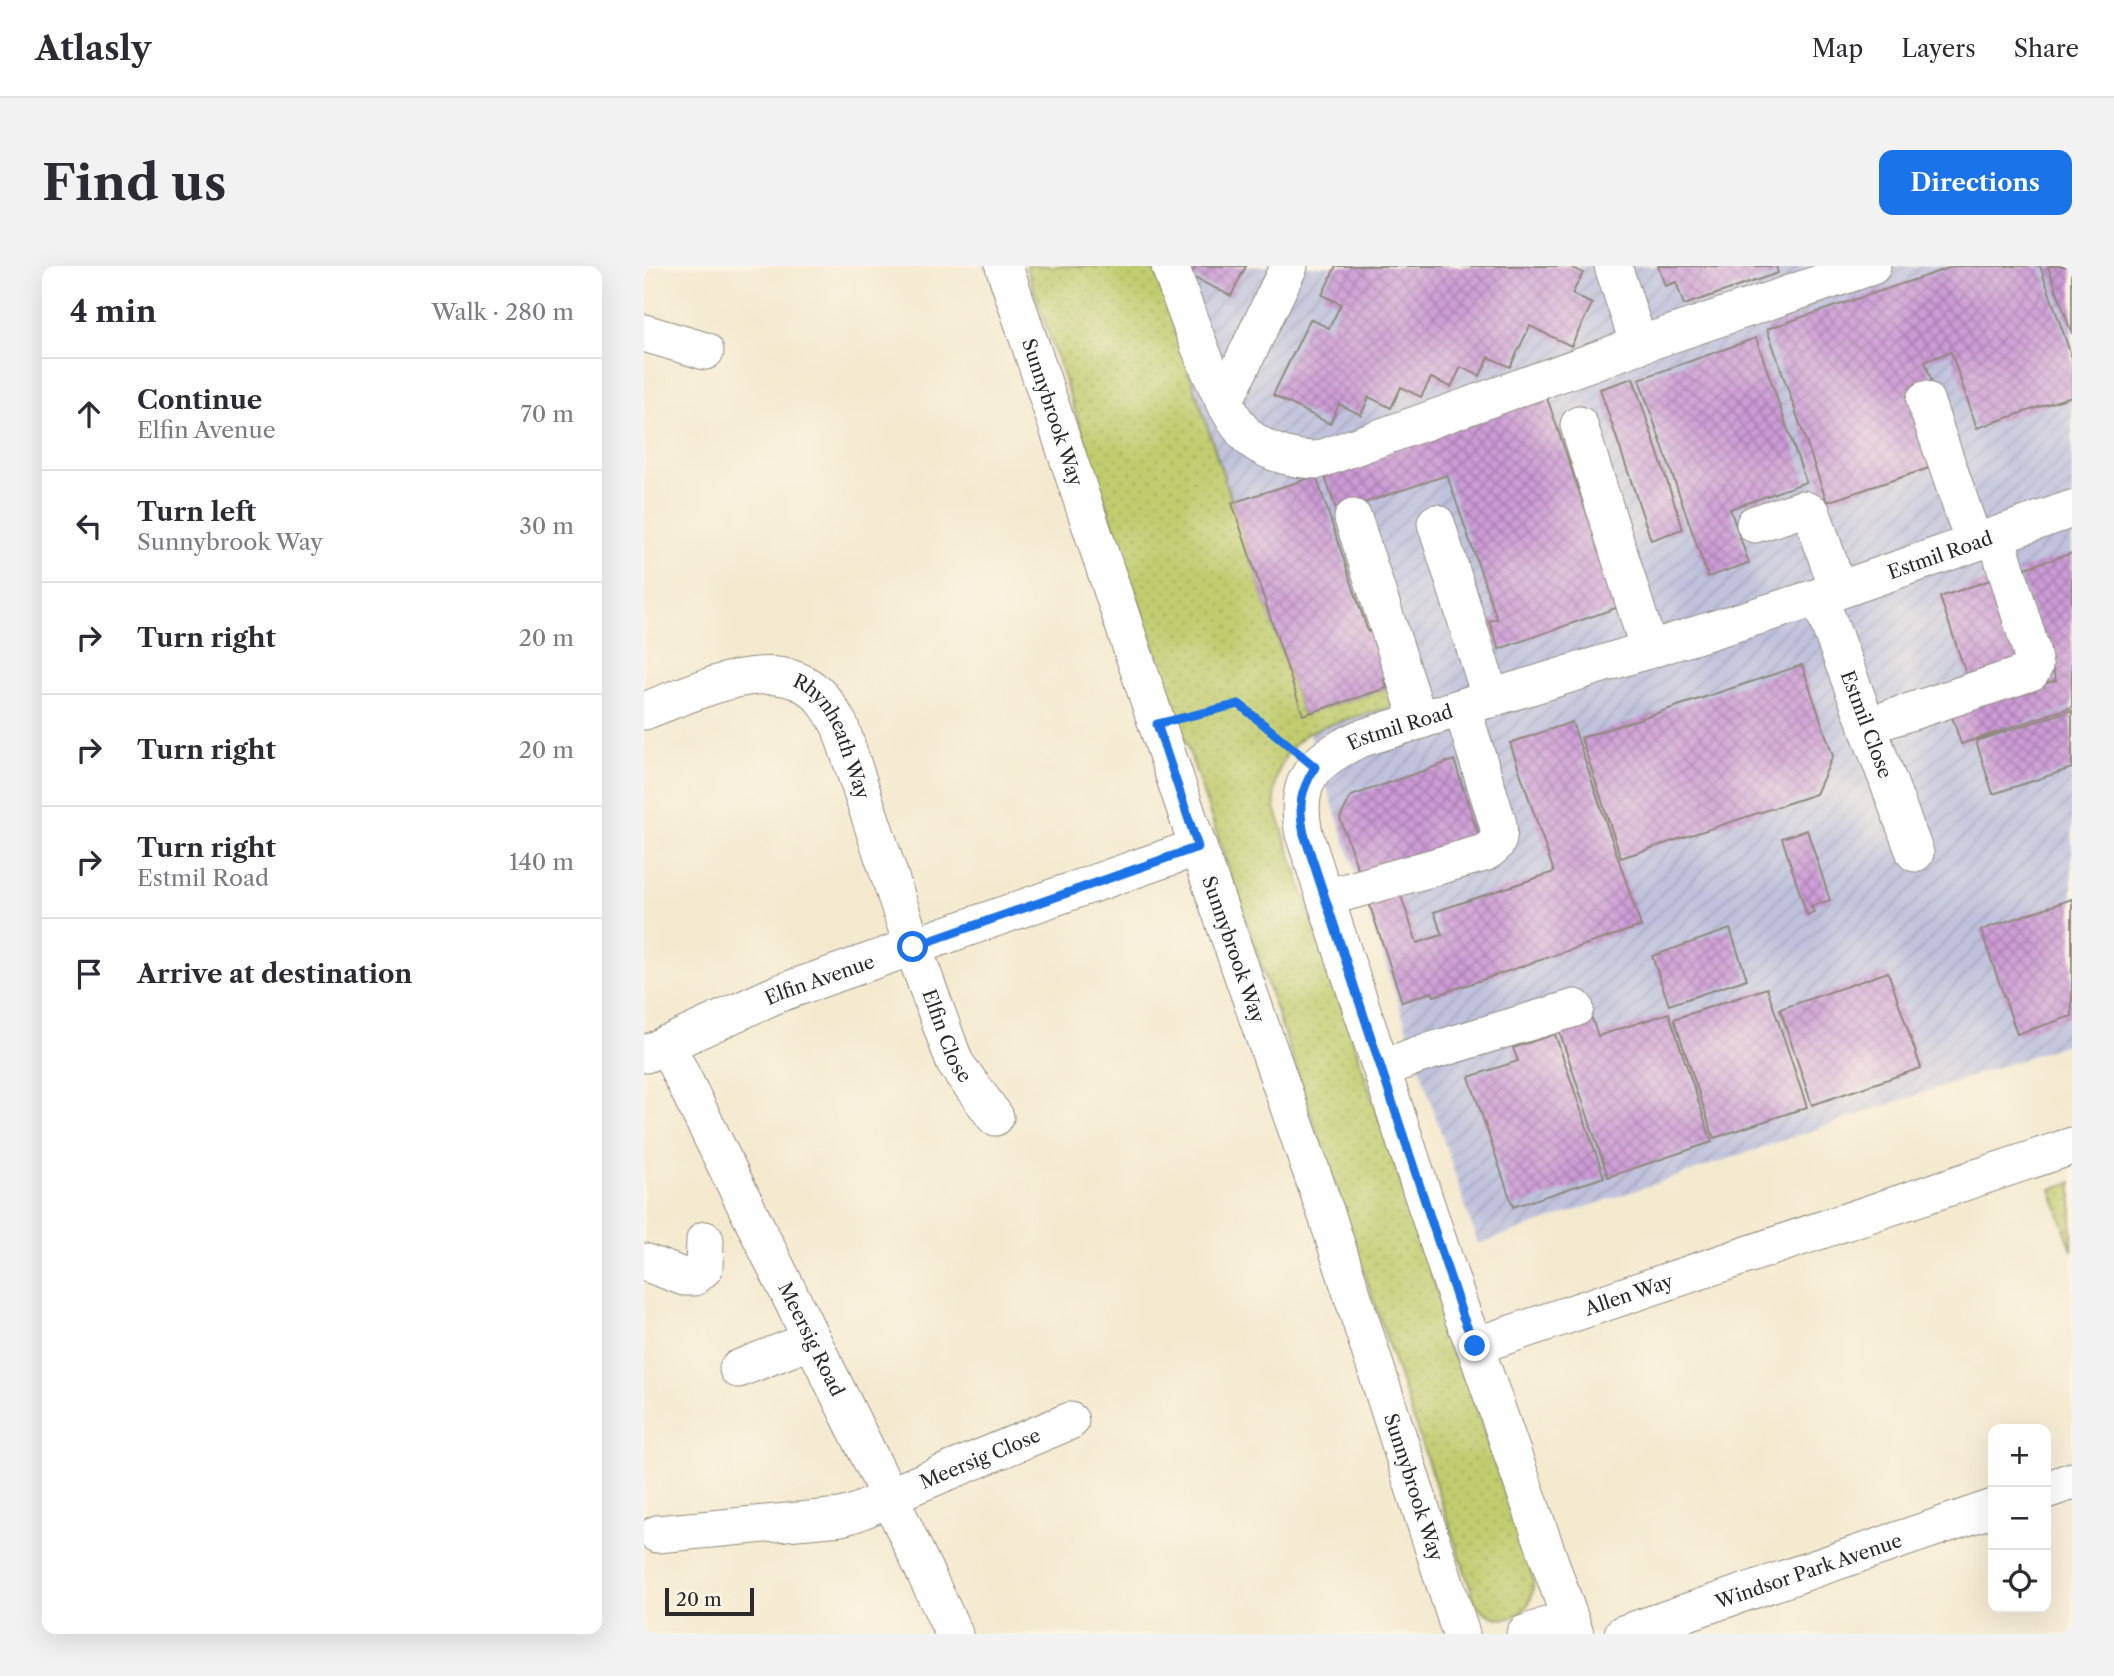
<!DOCTYPE html>
<html lang="en">
<head>
<meta charset="utf-8">
<style>
	:root { --surface:#fff; --page:#f2f2f3; --text:#2b2b33; --muted:#7c7c81; --line:#e1e1e2; --accent:#1a73e8 }
	body { margin:0; font-family:"Libre Caslon Text",serif; background:var(--page); color:var(--text) }
	.controls { position:absolute; right:21px; bottom:21px; display:grid; overflow:hidden; border-radius:14px; box-shadow:0 7px 28px #0002 }
	.controls button { width:63px; height:63px; display:grid; place-items:center; padding:0; border:0; border-bottom:2px solid var(--line); background:var(--surface); color:var(--text); font:35px sans-serif }
	.scale { position:absolute; left:21px; bottom:18px; width:89px; box-sizing:border-box; padding-left:7px; border:4px solid #2b2b2b; border-top:0; font-size:19px; line-height:24px; white-space:nowrap; color:#2b2b2b; -webkit-text-stroke:5px #fcf5e5; paint-order:stroke }
	.stop { position:absolute; width:21px; height:21px; margin:-16px; border:5px solid #1a73e8; border-radius:50%; background:#fff }
	.stop.end { background:#1a73e8; border-color:#fff; box-shadow:0 2px 7px #0008 }
	.list { margin:0; padding:0; list-style:none }
	h2 { display:flex; justify-content:space-between; align-items:center; height:91px; margin:0; padding:0 28px; font-size:30px }
	h2 small { font-size:23px; font-weight:400; color:var(--muted) }
	.list li { display:grid; grid-template-columns:46px 1fr auto; gap:21px; align-items:center; box-sizing:border-box; height:112px; padding:0 28px; border-top:2px solid var(--line) }
	.list b { display:block; font-size:26px; white-space:nowrap }
	.list p { margin:0; font-size:23px; white-space:nowrap; color:var(--muted) }
	.list em { font-size:23px; font-style:normal; color:var(--muted) }
	.icon { flex:none; width:38px; height:38px; fill:none; stroke:currentColor; stroke-width:2; stroke-linecap:round; stroke-linejoin:round }
	.map { position:relative; flex:none; width:1428px; height:1368px; overflow:hidden; border-radius:14px }
	header { display:flex; align-items:center; gap:42px; box-sizing:border-box; height:98px; padding:0 35px; background:var(--surface); border-bottom:2px solid var(--line) }
	header strong { font-size:33px }
	nav { display:flex; gap:38px; margin-inline-start:auto; font-size:24px }
	.intro { display:flex; align-items:center; justify-content:space-between; box-sizing:border-box; height:168px; padding:0 42px }
	h1 { margin:0; font-size:49px }
	.button { padding:18px 32px; border-radius:14px; background:var(--accent); color:#fff; font-size:24px; font-weight:700 }
	main { display:flex; gap:42px; padding:0 42px }
	aside { flex:1; background:var(--surface); border-radius:14px; box-shadow:0 7px 28px #0002 }
	.map>svg:first-child { display:block }
	.industrial { fill:url(#industrial-furrows) }
	.green { fill:url(#green-dots); stroke:#767c4c; stroke-width:2 }
	.building { fill:url(#building-cross-hatch) }
	.lines { fill:none; stroke-linecap:round; stroke-linejoin:round }
	.minor-casing { stroke:#908a7e; stroke-width:39 }
	.path { stroke:#908a7e; stroke-width:4.5; stroke-dasharray:2 5; stroke-linecap:butt }
	.minor { stroke:#fff; stroke-width:37 }
	.route { stroke:#1a73e8; stroke-width:9 }
	.labels { text-anchor:middle; stroke-width:7; stroke-linejoin:round; paint-order:stroke }
	.street-label { font-size:19px; fill:#2b2b2b; stroke:#fcf5e5 }
</style>
</head>
<body>
<header>
<strong>Atlasly</strong>
<nav><a>Map</a><a>Layers</a><a>Share</a></nav>
</header>
<div class="intro"><h1>Find us</h1><a class="button">Directions</a></div>
<main>
<aside>
<h2>4 min<small>Walk · 280 m</small></h2>
<ul class="list">
<li><svg class="icon" aria-label="ahead" viewBox="0 0 24 24"><path d="M12 20V5M6 11l6-6 6 6"/></svg><div><b>Continue</b><p>Elfin Avenue</p></div><em>70 m</em></li>
<li><svg class="icon" aria-label="left" viewBox="0 0 24 24"><path d="M17 20v-9H6M10 6l-5 5 5 5"/></svg><div><b>Turn left</b><p>Sunnybrook Way</p></div><em>30 m</em></li>
<li><svg class="icon" aria-label="right" viewBox="0 0 24 24"><path d="M7 20v-9h11M14 6l5 5-5 5"/></svg><div><b>Turn right</b></div><em>20 m</em></li>
<li><svg class="icon" aria-label="right" viewBox="0 0 24 24"><path d="M7 20v-9h11M14 6l5 5-5 5"/></svg><div><b>Turn right</b></div><em>20 m</em></li>
<li><svg class="icon" aria-label="right" viewBox="0 0 24 24"><path d="M7 20v-9h11M14 6l5 5-5 5"/></svg><div><b>Turn right</b><p>Estmil Road</p></div><em>140 m</em></li>
<li><svg class="icon" aria-label="arrive" viewBox="0 0 24 24"><path d="M6 21V4h12l-3 4 3 4H6"/></svg><div><b>Arrive at destination</b></div></li>
</ul>
</aside>
<div class="map">
<svg width="1428" height="1368" viewBox="0 0 1428 1368">
	<defs>
		<pattern id="industrial-furrows" width="10" height="10" patternUnits="userSpaceOnUse" patternTransform="scale(1.75)"><rect width="10" height="10" fill="#c0c2dd"/><path d="M-1 1l2-2M0 10L10 0M9 11l2-2" fill="none" stroke="#a5a7be"/></pattern>
		<pattern id="green-dots" width="8" height="8" patternUnits="userSpaceOnUse" patternTransform="scale(1.75)"><rect width="8" height="8" fill="#c0cc6e"/><path d="M2 2h.1M6 6h.1" fill="none" stroke="#a5af5f" stroke-width="1.8" stroke-linecap="round"/></pattern>
		<pattern id="building-cross-hatch" width="8" height="8" patternUnits="userSpaceOnUse" patternTransform="scale(1.75)"><rect width="8" height="8" fill="#cc9bd5"/><path d="M0 0l8 8M0 8l8-8" fill="none" stroke="#a67fad"/></pattern>
	</defs>
	<rect width="100%" height="100%" fill="#fcf5e5"/>
	<filter id="ink" filterUnits="userSpaceOnUse"><feTurbulence type="fractalNoise" baseFrequency=".0143" numOctaves="2"/><feDisplacementMap in="SourceGraphic" scale="14" xChannelSelector="R" yChannelSelector="G"/><feConvolveMatrix kernelMatrix="1 2 1 2 8 2 1 2 1" color-interpolation-filters="sRGB"/></filter>
	<filter id="wash" filterUnits="userSpaceOnUse"><feTurbulence type="fractalNoise" baseFrequency=".00686" numOctaves="4" result="noise"/><feDisplacementMap in="SourceGraphic" scale="28" xChannelSelector="R" yChannelSelector="G"/><feGaussianBlur stdDeviation="1.57" result="paint"/><feColorMatrix in="noise" values="0 0 0 0 0 0 0 0 0 0 0 0 0 0 0 0 0 1.4 0 .05"/><feComposite in="paint" operator="in"/></filter>
	<g filter="url(#wash)">
		<rect width="100%" height="100%" fill="#f4ead0"/>
		<!-- industrial -->
		<path class="industrial" d="M511 0H1428V776L834 978Z"/>
		<!-- green -->
		<path class="green" d="M382 0H510L659 449 749 420 755 439C737 444 672 460 661 469 636 489 629 511 631 542L888 1308C896 1347 860 1368 832 1339Z
			M1428 916V985L1407 923Z"/>
		<g id="blocks">
			<!-- building -->
			<path class="building" d="M552 0H602L587 30 546 10Z
				M692 0H925L939 7 928 28 948 38 927 80 886 60 866 101 845 91 836 110 817 101 807 121 787 112 777 131 757 121 747 142 725 131 717 149 695 138 686 158 629 129 666 53 685 62 697 38 678 29Z
				M1014 0H1132L1134 7 1040 39 1032 16 1021 20Z
				M1311 0H1396L1428 92V130L1333 162 1307 86 1281 95 1288 116 1265 124 1291 200 1183 236 1123 63Z
				M1404 0H1428V68Z
				M1112 72 1162 216 1086 243 1105 297 1064 311 995 113Z
				M989 112 1039 263 1007 274 956 123Z
				M903 132 975 341 855 383 845 355 853 353 803 209 693 246 680 208Z
				M672 210 724 366 734 363 750 411 740 414 743 422 659 449 588 237Z
				M1428 287V441L1317 478 1307 448 1412 414 1375 304Z
				M1352 312 1380 395 1324 414 1296 331Z
				M1158 399 1189 490 1172 528 977 592 937 472Z
				M1428 444V502L1349 528 1332 475Z
				M928 456 997 660 790 730 788 726 758 736 722 628 755 624 773 677 798 669 790 646 910 606 866 477Z
				M810 494 835 571 717 612 696 552 707 530Z
				M1163 564 1186 634 1167 640 1170 646 1163 649 1138 572Z
				M1428 633V750L1373 768 1337 664Z
				M1086 663 1103 713 1025 739 1008 690Z
				M1244 706 1277 802 1168 839 1136 743Z
				M1123 722 1163 841 1070 872 1030 753Z
				M945 744 954 770 1025 747 1068 876 964 911 912 755Z
				M911 768 960 911 869 941 825 811 874 795 869 782Z"/>
		</g>
	</g>
	<g filter="url(#ink)">
		<use href="#blocks" fill-opacity="0" stroke="#908a7e" stroke-width="2"/>
		<g class="lines">
			<!-- minor casing -->
			<g class="minor-casing">
				<g id="minor">
					<path id="s1" d="M360 0 554 581 683 950 817 1368"/>
					<path d="M526 0C539 38 578 152 608 174 627 188 652 194 674 194L995 79 1228 0"/>
					<path d="M969 0 995 79"/>
					<path d="M0 67 61 85"/>
					<path d="M1281 134 1330 277"/>
					<path d="M580 136 645 0"/>
					<path d="M935 159 1005 384"/>
					<path d="M709 252 775 455"/>
					<path d="M792 257 847 433"/>
					<path d="M1111 258 1158 243 1168 247 1194 324"/>
					<path id="s2" d="M1175 331 1271 587"/>
					<path id="s3" d="M0 445C44 429 117 392 162 419 178 428 187 444 196 460L269 681 311 797 351 851"/>
					<path d="M1223 460 1387 406 1390 400 1387 384 1352 270"/>
					<path d="M681 632 840 587C854 579 856 574 854 558L818 442"/>
					<path id="s4" d="M22 778 245 1230 310 1368"/>
					<path id="s5" d="M2 788 133 728 554 581"/>
					<path d="M738 803 771 790 931 742"/>
					<path d="M0 996 40 1011H50L60 1002 61 974"/>
					<path id="s6" d="M831 1080 819 1051 660 568C649 514 669 495 715 473L1175 331 1428 243"/>
					<path d="M94 1103 168 1074"/>
					<path d="M1402 1224 1428 1215"/>
					<path id="s7" d="M13 1268 197 1251C215 1247 229 1240 245 1230L426 1155"/>
					<path d="M881 1368 925 1352"/>
					<path id="s8" d="M931 1368 831 1080 1428 880"/>
					<path id="s9" d="M979 1368 1349 1242"/>
				</g>
			</g>
			<!-- path -->
			<path class="path" d="M542 451 595 438 646 480"/>
			<!-- minor -->
			<use href="#minor" class="minor"/>
		</g>
	</g>
	<g class="lines" filter="url(#ink)">
		<!-- route -->
		<path class="route" d="M269 681 554 581 513 458 595 438 671 501C656 526 654 539 660 568L819 1051 831 1080"/>
	</g>
	<g class="labels">
		<!-- street labels -->
		<g class="street-label">
			<text dy="7" stroke="none"><textPath href="#s1" startOffset="154">Sunnybrook Way</textPath></text>
			<text dy="7" stroke="none"><textPath href="#s6" startOffset="1272">Estmil Road</textPath></text>
			<text dy="7" stroke="none"><textPath href="#s2" startOffset="136">Estmil Close</textPath></text>
			<text dy="7" stroke="none"><textPath href="#s6" startOffset="705">Estmil Road</textPath></text>
			<text dy="7" stroke="none"><textPath href="#s3" startOffset="228">Rhynheath Way</textPath></text>
			<text dy="7" stroke="none"><textPath href="#s1" startOffset="721">Sunnybrook Way</textPath></text>
			<text dy="7" stroke="none"><textPath href="#s5" startOffset="189">Elfin Avenue</textPath></text>
			<text dy="7" stroke="none"><textPath href="#s3" startOffset="551">Elfin Close</textPath></text>
			<text dy="7" stroke="none"><textPath href="#s8" startOffset="467">Allen Way</textPath></text>
			<text dy="7" stroke="none"><textPath href="#s4" startOffset="329">Meersig Road</textPath></text>
			<text dy="7" stroke="none"><textPath href="#s7" startOffset="336">Meersig Close</textPath></text>
			<text dy="7" stroke="none"><textPath href="#s1" startOffset="1288">Sunnybrook Way</textPath></text>
			<text dy="7" stroke="none"><textPath href="#s9" startOffset="196">Windsor Park Avenue</textPath></text>
		</g>
	</g>
</svg>
<div class="controls">
<button>+</button>
<button>−</button>
<button><svg class="icon" aria-label="locate" viewBox="0 0 24 24"><circle cx="12" cy="12" r="6"/><path d="M12 2v4M12 18v4M2 12h4M18 12h4"/></svg></button>
</div>
<div class="scale">20 m</div>
<div class="stop" style="left:269px;top:681px"></div>
<div class="stop end" style="left:831px;top:1080px"></div>
</div>
</main>
</body>
</html>
